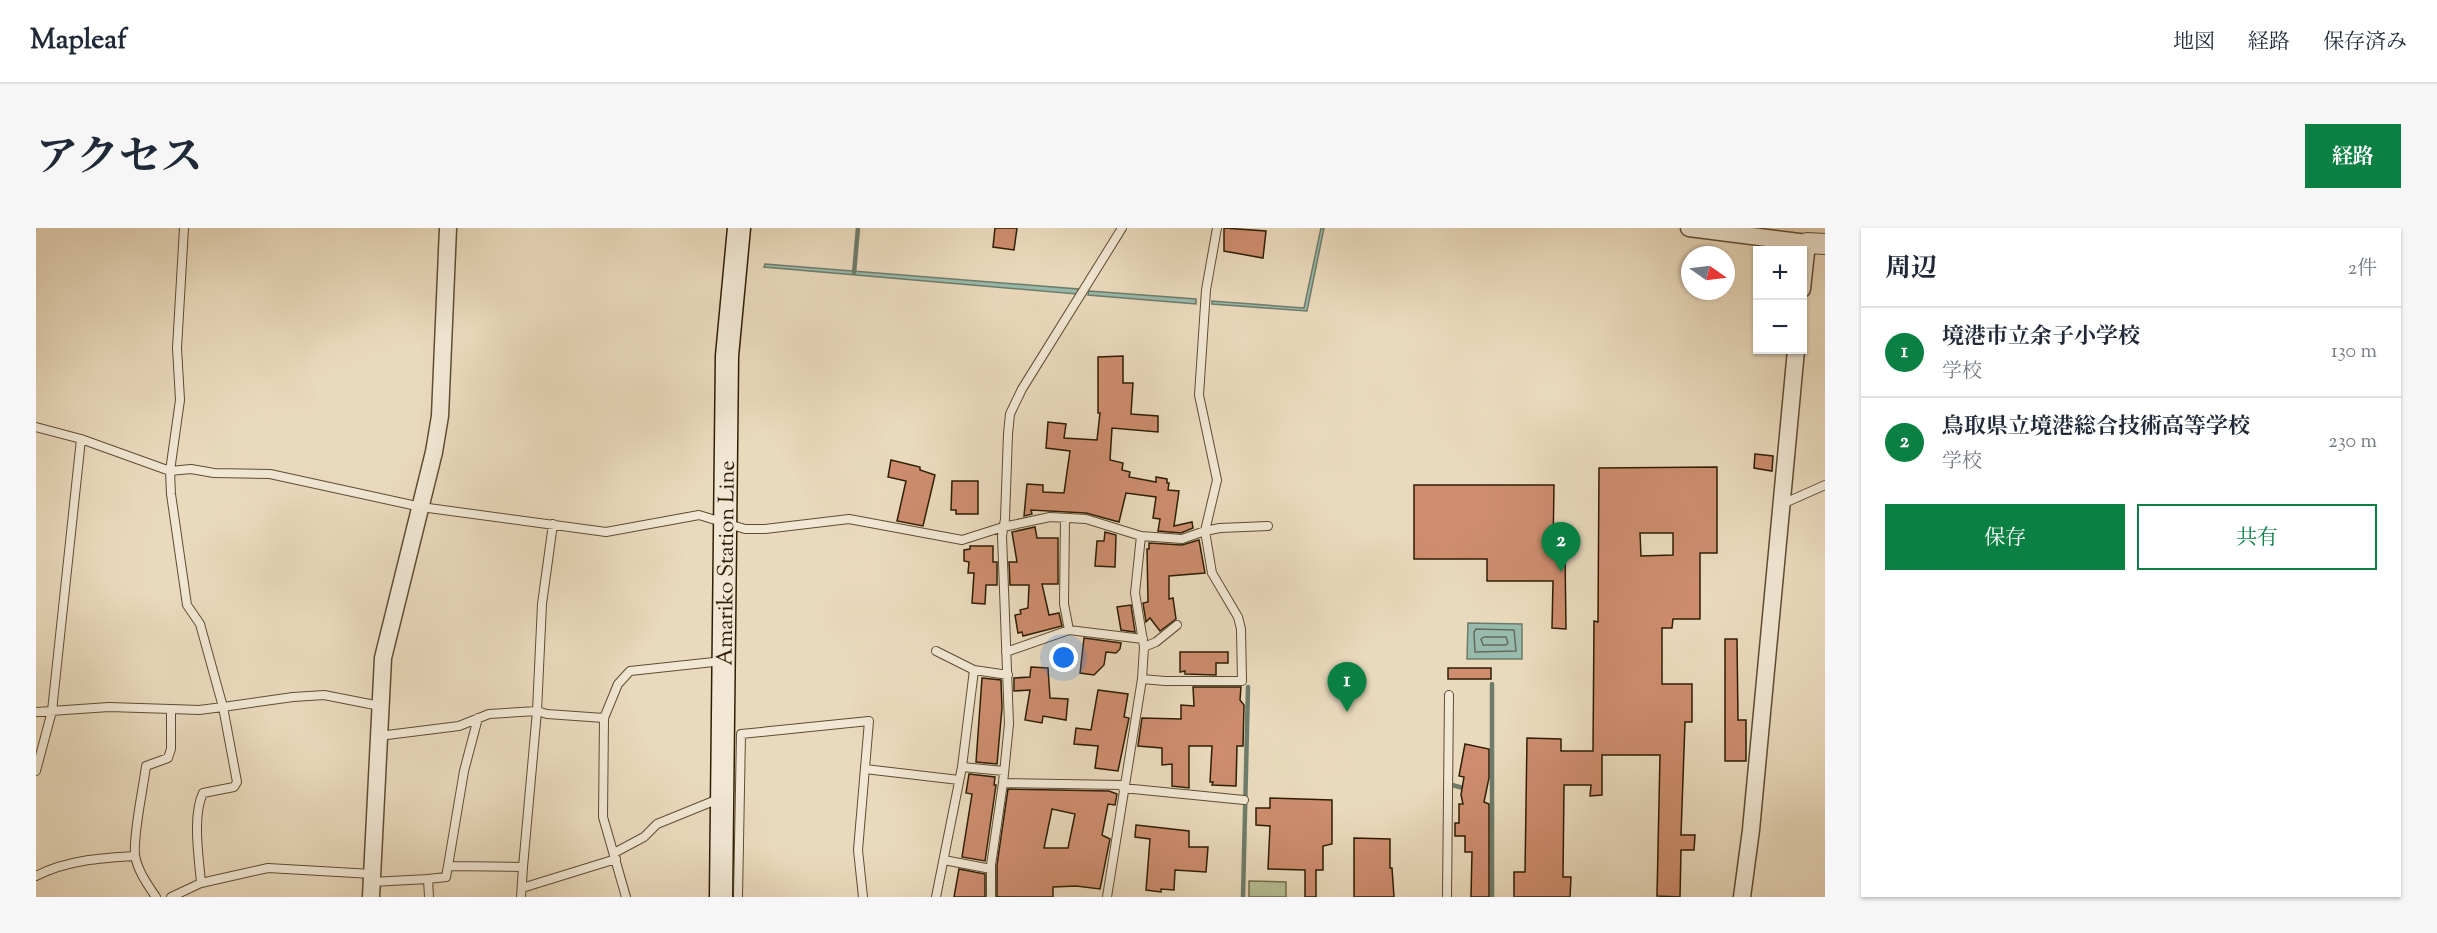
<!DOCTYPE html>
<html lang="ja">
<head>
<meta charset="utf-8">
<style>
	:root { --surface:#fff; --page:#f6f6f7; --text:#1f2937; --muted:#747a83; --line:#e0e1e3; --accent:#0b8043 }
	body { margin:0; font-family:"Sorts Mill Goudy","Noto Serif JP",serif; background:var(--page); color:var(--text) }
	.controls { position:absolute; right:18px; top:18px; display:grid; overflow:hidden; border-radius:0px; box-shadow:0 2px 4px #0004 }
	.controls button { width:54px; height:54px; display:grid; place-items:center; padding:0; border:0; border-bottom:2px solid var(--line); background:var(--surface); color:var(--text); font:30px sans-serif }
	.compass { position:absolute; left:1645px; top:18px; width:54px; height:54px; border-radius:50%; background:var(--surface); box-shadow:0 2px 4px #0004; rotate:104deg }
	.you { position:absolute; left:1028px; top:430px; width:21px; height:21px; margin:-15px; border:4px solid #fff; border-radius:50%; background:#1a73e8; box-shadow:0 0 0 9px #1a73e833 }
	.badge { display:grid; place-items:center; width:39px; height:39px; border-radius:50%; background:var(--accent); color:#fff; font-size:20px; font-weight:700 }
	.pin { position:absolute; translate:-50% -50px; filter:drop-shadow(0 2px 3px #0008) }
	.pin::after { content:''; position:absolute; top:32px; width:21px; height:18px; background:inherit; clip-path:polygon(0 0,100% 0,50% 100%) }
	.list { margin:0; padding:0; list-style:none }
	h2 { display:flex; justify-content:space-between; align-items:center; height:78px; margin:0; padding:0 24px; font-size:26px }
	h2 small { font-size:20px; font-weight:400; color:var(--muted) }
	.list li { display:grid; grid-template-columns:39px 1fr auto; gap:18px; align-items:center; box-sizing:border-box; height:90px; padding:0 24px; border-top:2px solid var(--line) }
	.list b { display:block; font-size:22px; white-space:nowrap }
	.list p { margin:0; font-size:20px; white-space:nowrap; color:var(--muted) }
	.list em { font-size:20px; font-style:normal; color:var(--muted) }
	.actions { display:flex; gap:12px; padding:18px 24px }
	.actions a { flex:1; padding:14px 0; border:2px solid var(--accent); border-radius:0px; text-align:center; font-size:21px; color:var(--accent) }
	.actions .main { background:var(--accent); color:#fff }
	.map { position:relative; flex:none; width:1789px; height:669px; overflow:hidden; border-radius:0px }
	header { display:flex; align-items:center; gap:36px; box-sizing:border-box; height:84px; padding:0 30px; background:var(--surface); border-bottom:2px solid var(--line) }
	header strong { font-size:28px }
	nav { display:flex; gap:33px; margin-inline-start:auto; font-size:21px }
	.intro { display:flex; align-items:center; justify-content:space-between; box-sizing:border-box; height:144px; padding:0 36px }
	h1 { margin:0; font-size:42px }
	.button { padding:15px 27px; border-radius:0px; background:var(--accent); color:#fff; font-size:21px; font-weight:700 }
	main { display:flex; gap:36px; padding:0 36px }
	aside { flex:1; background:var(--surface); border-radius:0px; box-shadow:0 2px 4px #0004 }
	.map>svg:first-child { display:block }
	.green { fill:#b4c094; stroke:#726f4c; stroke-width:1.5 }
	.water { fill:#98bbae; stroke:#6e7c6a; stroke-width:1.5 }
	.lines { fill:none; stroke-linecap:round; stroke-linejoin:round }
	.shore { stroke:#646c59; stroke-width:1.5 }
	.stream { stroke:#6e7c6a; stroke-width:4.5 }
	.building { fill:#cd8d6e; stroke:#2f1e04; stroke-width:1.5; fill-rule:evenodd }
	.service-casing { stroke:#5e4d32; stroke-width:10 }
	.minor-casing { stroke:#5e4d32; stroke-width:19 }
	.tertiary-casing { stroke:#5e4d32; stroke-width:22 }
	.secondary-casing { stroke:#2f1e04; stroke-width:25 }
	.service { stroke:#f1e7d4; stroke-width:8 }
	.minor { stroke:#f1e7d4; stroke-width:16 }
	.tertiary { stroke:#f1e7d4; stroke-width:20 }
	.secondary { stroke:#f1e7d4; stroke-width:22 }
	.labels { text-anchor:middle; stroke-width:4.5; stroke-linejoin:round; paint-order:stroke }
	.street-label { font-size:22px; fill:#2f1e04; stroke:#f1e7d4 }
</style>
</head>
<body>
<header>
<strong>Mapleaf</strong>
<nav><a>地図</a><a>経路</a><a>保存済み</a></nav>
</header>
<div class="intro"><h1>アクセス</h1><a class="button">経路</a></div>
<main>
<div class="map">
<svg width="1789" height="669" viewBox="0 0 1789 669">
	<rect width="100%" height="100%" fill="#eadabd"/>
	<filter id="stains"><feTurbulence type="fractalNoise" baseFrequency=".00333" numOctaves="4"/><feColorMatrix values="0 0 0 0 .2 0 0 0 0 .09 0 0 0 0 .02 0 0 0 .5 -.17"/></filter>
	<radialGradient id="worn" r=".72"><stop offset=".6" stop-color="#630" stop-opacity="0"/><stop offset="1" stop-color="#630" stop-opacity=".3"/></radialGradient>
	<!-- green -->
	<path class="green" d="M1213 653 1250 654V669H1213Z"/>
	<!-- water -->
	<path class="water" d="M1285 0H1288L1271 83 1176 76V73L1268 80Z
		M729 36 1042 61 1041 66 728 39Z
		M1053 63 1160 71V76L1052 67Z
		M1432 395 1486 396V431H1431Z"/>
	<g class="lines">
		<!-- shore -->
		<path class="shore" d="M1440 401 1478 402 1480 423 1439 424 1438 404Z
			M1448 409H1470L1472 415 1470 417H1447L1445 411Z"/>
		<!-- stream -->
		<path class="stream" d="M818 45 822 0
			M1416 557 1431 561
			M1207 669 1212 459
			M1456 669V456"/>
	</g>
	<!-- building -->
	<path class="building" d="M959 0H981L978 22 957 19Z
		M1188 0 1230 3 1227 30 1188 23Z
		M1087 128V155H1097L1095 186 1122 188V204L1076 200 1074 232 1087 235 1086 242 1094 244 1093 249 1120 254V249L1131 251V255H1133L1132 262 1143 263 1138 298 1156 294 1157 300 1145 305 1122 303 1124 291 1117 290 1120 269 1090 265 1083 294 1050 285 995 282 996 286 988 288 991 256 1007 257V264L1028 265 1034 223 1010 220 1012 194 1030 196 1028 210 1061 212 1064 185H1062V129Z
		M1719 226 1737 228 1736 243 1718 240Z
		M855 232 884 239V242L899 247 887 298 861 293 870 253 852 249Z
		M1681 239V325H1664V391H1637L1636 400H1626V456H1656V494H1649L1645 607H1659L1658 622H1645L1644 669 1621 668 1624 527H1566V567L1554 568 1555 557H1528L1527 649H1535L1534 669H1478V644H1489L1491 510 1525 511V523H1557L1558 393 1562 394 1563 240ZM1604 305H1637V327L1605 328Z
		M916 253H942V286H920V282H915Z
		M1378 257H1518L1517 324 1529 325 1530 401 1516 400 1517 353H1451V331H1378Z
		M999 299 1001 310H1022V356H1006L1013 387 1023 385 1026 398 987 408 986 404 982 405 979 387 985 386 984 382 992 380 993 357H974L973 334H981L976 304Z
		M1069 304 1080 307 1079 339 1059 338 1061 313H1068Z
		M1163 312 1169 345 1133 348V371L1137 370 1140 391 1124 403 1114 390 1110 394 1107 375 1112 374 1111 321H1113V315L1146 317Z
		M934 318H957V334H961V357H950L949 376 936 375 938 345H932L933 334 928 333V322L934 321Z
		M1095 377 1099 404 1085 402 1081 379Z
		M1048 410 1085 415 1084 421 1080 425 1070 424 1068 437 1058 447 1044 445Z
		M1689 411H1701L1702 492H1710V533H1689Z
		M1144 424H1192V435H1180V447L1149 446V443L1144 444Z
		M995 439 1012 440 1014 470 1032 471 1030 492 1007 488 1006 495 989 492 994 462 978 463V450L994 449Z
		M1412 440H1455V451H1412Z
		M946 450 965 452 966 480 961 536 940 534Z
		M1157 459H1205L1204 472 1208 477 1207 518H1201L1200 558 1176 557 1177 554H1174L1176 518H1153V560L1136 558V536L1126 537V520L1102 518 1106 490 1145 491V477L1158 478Z
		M1062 462 1092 466 1088 489 1093 490 1082 543 1059 540 1062 518 1038 516 1040 500 1055 502Z
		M1429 516 1453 521V550L1448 574 1453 576V669H1435L1436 624H1429V608H1419V595H1423V576H1427L1425 567 1428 549 1423 548Z
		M933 546 959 549 958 557H960L949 633 926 629 936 566 930 565Z
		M972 561 1073 563 1081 566 1079 577 1072 576 1066 607 1074 611 1064 661 1040 658 1017 659V669H961V637ZM1016 581 1039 586 1032 620H1008Z
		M1234 570 1296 572V616L1287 618V642H1280V669H1269V642L1232 641 1234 598 1220 597V580H1234Z
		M1100 597 1153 603V619H1172L1170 644 1139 642 1138 662 1125 661V664L1110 662 1114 611 1099 609Z
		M1318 610 1354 611V640H1356L1358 669H1318Z
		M923 641 949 646V669H918Z"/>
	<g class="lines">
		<!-- service casing -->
		<g class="service-casing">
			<path id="service" d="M148 0 141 120 144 172 134 243 135 266 151 377 164 396 187 479 257 469 288 467 344 478
				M0 199 45 211 134 243 155 241 178 245 234 246 385 279 570 304 663 287 709 301H729L813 291 926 312 967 299 1014 289 1050 291 1105 308 1146 311 1169 303 1184 300 1232 298
				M1744 277 1789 257
				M1029 290 1028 376 1033 402
				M517 296 506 376 501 483 511 486 568 490
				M1108 419 1120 414 1141 397
				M900 423 938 442 972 447
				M970 424 1033 402 1107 411
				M1106 451 1129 453H1206L1205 401 1202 389 1176 345 1169 303 1181 252 1163 167 1170 62 1181 0
				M135 481 163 482 187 479 201 554 198 559 167 565C156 588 163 630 165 655
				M0 484 73 479 135 481V521L132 530 110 538C107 562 97 606 99 627 101 642 112 657 120 669
				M343 508 423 498 453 486 501 483 487 639
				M926 539 968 543
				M829 541 923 552
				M0 543 16 483 45 211
				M967 555 1087 557
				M1087 560 1208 572
				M578 625 608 609 621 596 685 570
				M908 632 955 641
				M412 638 428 543 442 490
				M0 648C31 632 65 630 99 628
				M392 651 410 649 412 638 487 639 485 669
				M336 654 392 651 393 669
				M486 660 580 631
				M135 669 165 655 232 640 336 646
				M590 669 567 589 568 490 582 456 594 443 687 433
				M702 669 705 506 833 493 822 622 827 669
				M900 669 926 539 938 442
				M955 669V637L967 555 973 496 966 308 969 291 972 206 974 186 986 161 1086 0
				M1071 669 1106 451 1108 419 1099 365 1105 308
				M1411 669 1413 467"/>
		</g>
		<!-- minor casing -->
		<g class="minor-casing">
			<path id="minor" d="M1653 0 1771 15 1766 61
				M335 669 347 430 398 224 404 188 412 0
				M1706 669 1715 602 1760 122"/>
		</g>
		<!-- tertiary casing -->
		<g class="tertiary-casing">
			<path id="tertiary" d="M1771 15 1789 16"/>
		</g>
		<!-- secondary casing -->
		<g class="secondary-casing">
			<g id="secondary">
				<path id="s1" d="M685 669 691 128 703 0"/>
			</g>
		</g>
		<!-- service -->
		<use href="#service" class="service"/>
		<!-- minor -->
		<use href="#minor" class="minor"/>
		<!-- tertiary -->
		<use href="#tertiary" class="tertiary"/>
		<!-- secondary -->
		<use href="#secondary" class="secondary"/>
	</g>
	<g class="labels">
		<!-- street labels -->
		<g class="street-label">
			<text dy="8" stroke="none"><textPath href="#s1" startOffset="334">Amariko Station Line</textPath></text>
		</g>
	</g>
	<rect width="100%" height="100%" filter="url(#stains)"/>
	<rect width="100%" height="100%" fill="url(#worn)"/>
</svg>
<div class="controls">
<button>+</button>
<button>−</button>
</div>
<svg class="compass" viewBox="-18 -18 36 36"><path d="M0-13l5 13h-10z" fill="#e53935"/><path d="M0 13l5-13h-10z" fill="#747a83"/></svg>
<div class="you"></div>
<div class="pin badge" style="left:1311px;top:484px">1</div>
<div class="pin badge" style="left:1525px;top:344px">2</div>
</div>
<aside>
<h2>周辺<small>2件</small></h2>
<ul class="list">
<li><span class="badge">1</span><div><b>境港市立余子小学校</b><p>学校</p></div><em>130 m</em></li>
<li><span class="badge">2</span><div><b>鳥取県立境港総合技術高等学校</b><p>学校</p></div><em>230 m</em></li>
</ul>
<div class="actions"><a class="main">保存</a><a>共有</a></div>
</aside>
</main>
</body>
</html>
